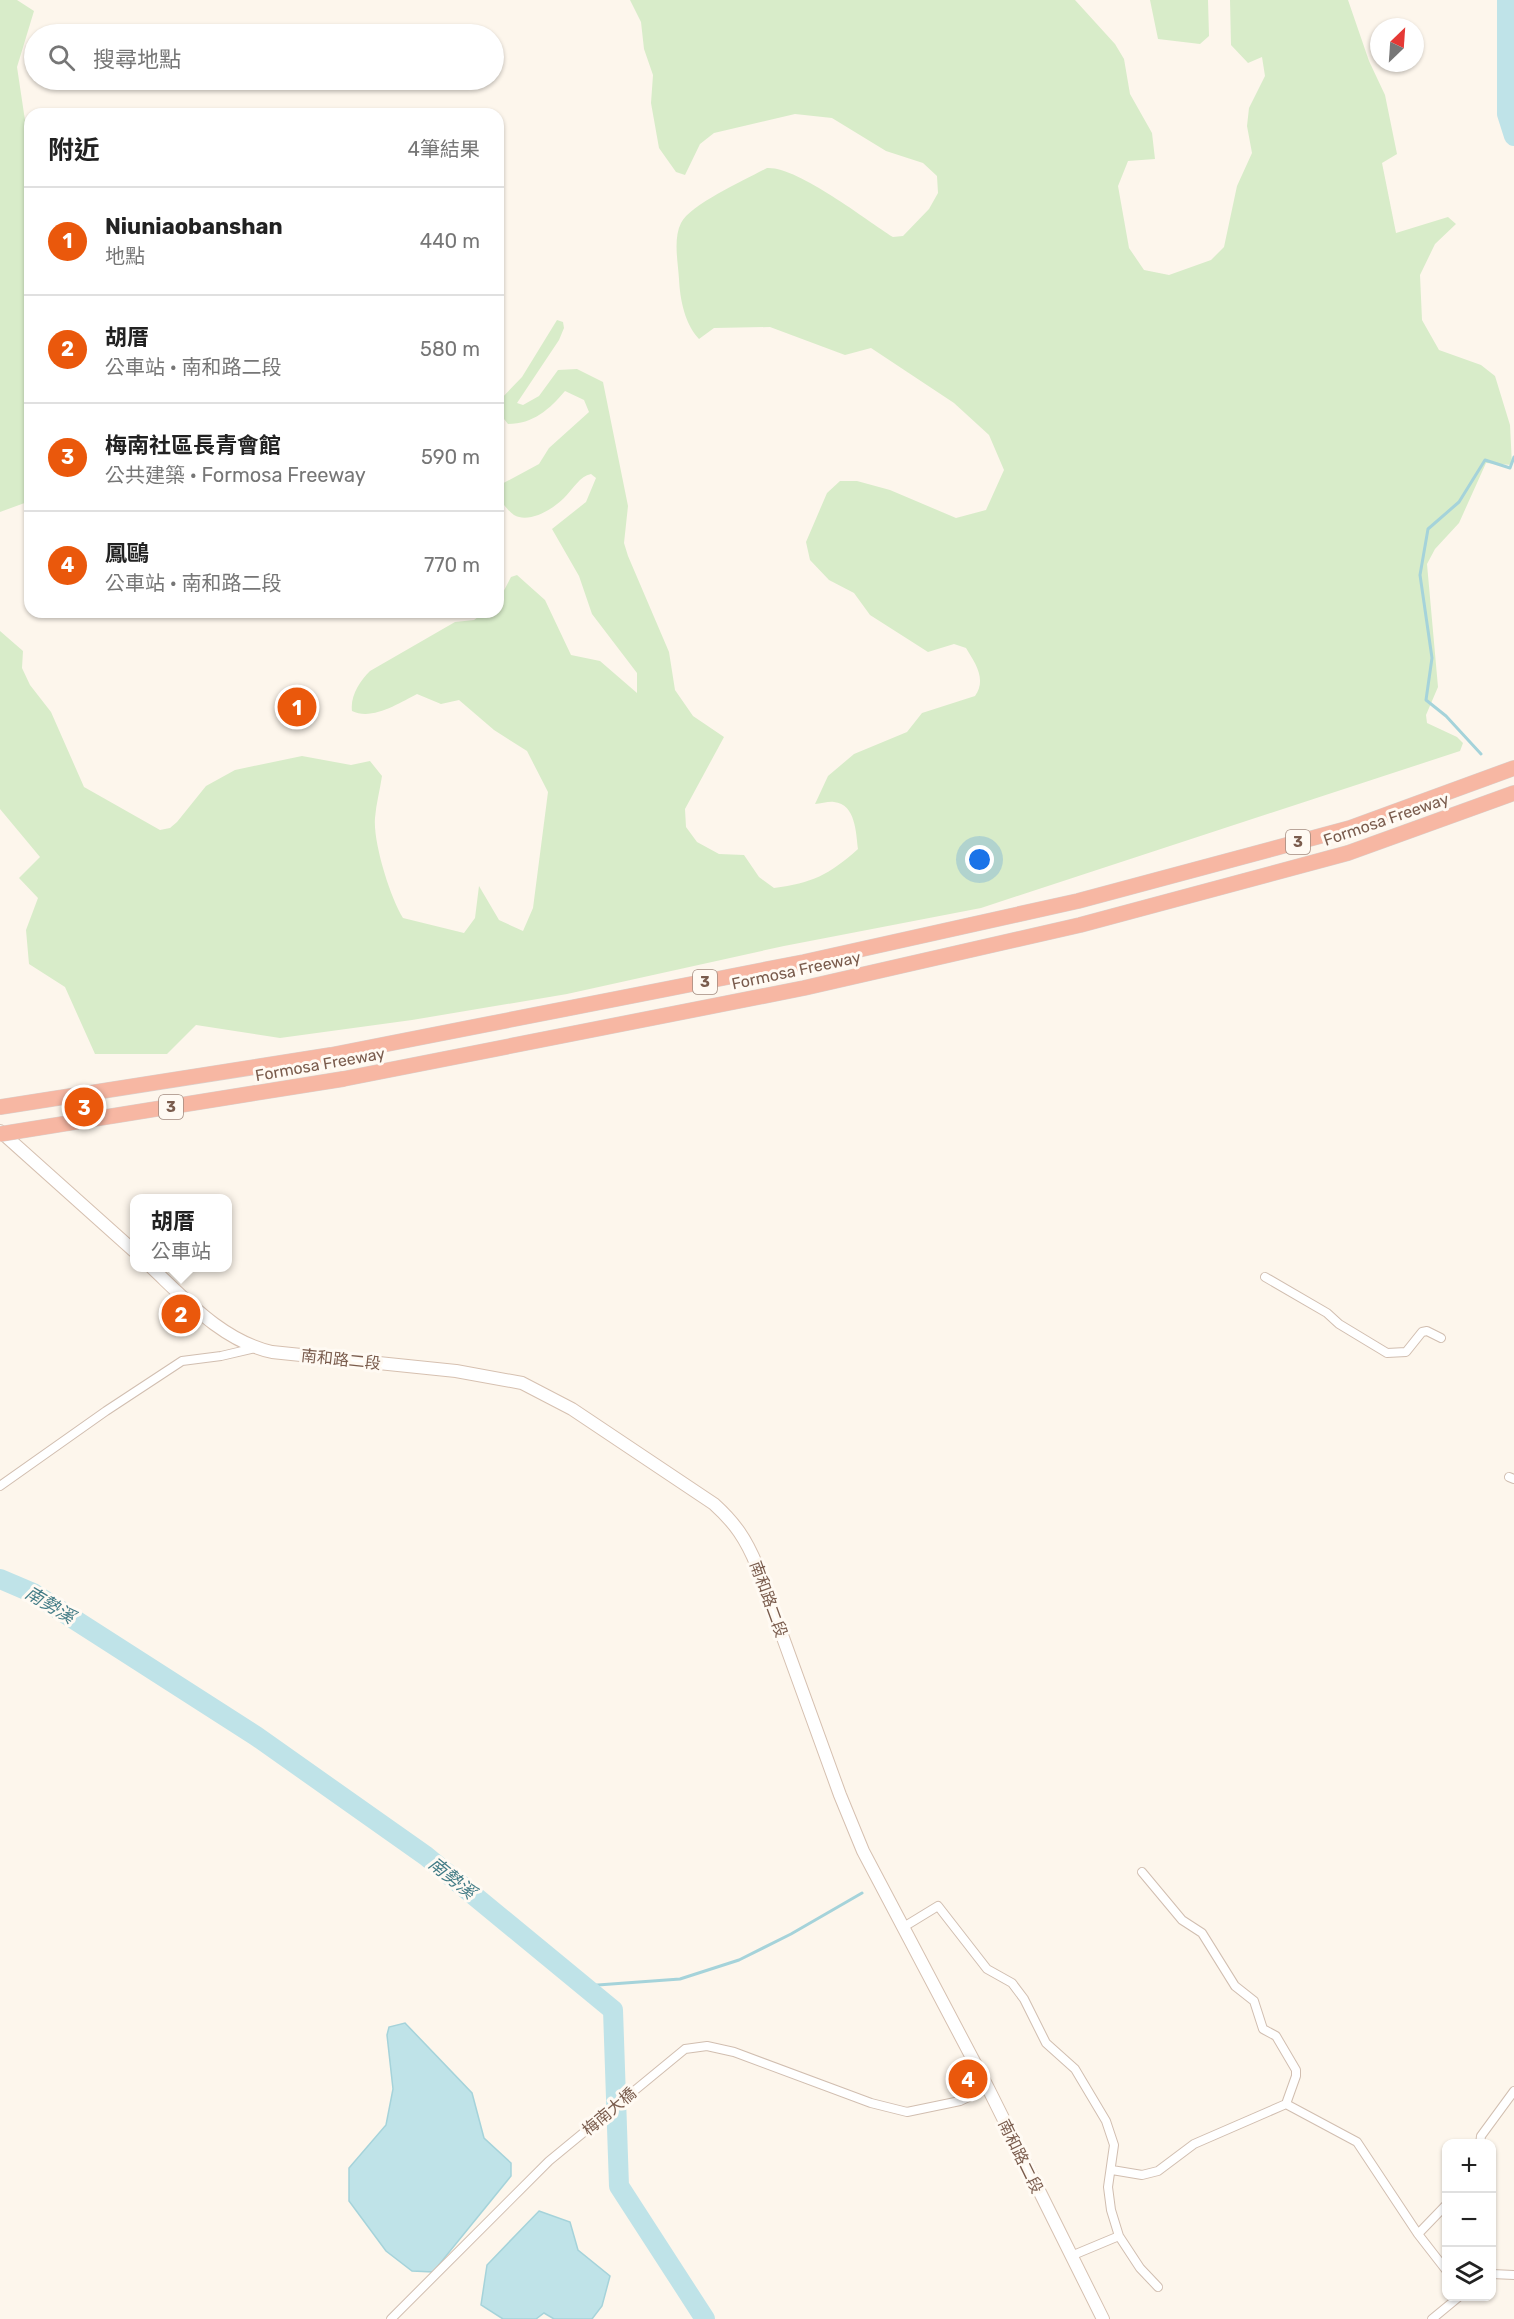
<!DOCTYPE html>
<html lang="zh-TW">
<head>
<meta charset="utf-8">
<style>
	:root { --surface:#fff; --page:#f2f2f2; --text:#222; --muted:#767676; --line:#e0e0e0; --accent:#ea580c }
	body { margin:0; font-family:Rubik,"Noto Sans TC",sans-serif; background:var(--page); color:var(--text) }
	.controls { position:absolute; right:18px; bottom:18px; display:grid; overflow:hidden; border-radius:12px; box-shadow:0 2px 4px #0004 }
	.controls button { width:54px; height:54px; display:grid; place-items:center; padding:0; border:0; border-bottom:2px solid var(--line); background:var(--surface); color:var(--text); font:30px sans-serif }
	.compass { position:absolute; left:1370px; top:18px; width:54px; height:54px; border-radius:50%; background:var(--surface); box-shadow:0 2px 4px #0004; rotate:25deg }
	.you { position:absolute; left:980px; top:860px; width:21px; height:21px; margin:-15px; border:4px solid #fff; border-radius:50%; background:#1a73e8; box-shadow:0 0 0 9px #1a73e833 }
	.badge { display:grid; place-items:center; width:39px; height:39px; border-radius:50%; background:var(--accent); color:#fff; font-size:20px; font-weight:700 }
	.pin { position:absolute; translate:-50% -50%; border:3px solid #fff; box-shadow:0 2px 6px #0006 }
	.popup { position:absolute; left:130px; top:1194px; width:102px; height:78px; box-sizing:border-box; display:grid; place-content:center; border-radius:12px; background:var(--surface); filter:drop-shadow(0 2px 4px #0005); font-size:20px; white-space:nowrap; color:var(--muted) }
	.popup b { font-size:22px; color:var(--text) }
	.popup::after { content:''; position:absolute; left:50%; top:100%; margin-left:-12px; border:12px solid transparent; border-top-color:var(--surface) }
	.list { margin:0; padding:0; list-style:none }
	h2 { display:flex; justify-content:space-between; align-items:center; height:78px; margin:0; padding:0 24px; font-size:26px }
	h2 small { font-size:20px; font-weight:400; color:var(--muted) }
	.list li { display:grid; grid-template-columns:39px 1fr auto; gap:18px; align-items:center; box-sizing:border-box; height:108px; padding:0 24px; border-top:2px solid var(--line) }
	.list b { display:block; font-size:22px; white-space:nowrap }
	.list p { margin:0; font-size:20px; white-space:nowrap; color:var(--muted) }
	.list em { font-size:20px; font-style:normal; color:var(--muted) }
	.icon { flex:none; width:33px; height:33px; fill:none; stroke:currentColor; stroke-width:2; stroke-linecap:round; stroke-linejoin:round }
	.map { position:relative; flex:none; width:1514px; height:2319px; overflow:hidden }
	.search { position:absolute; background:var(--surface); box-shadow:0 2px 4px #0004; left:24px; top:24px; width:480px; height:66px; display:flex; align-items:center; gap:15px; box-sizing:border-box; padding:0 21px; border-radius:33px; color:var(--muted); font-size:22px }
	.panel { position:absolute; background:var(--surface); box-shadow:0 2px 4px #0004; left:24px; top:108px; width:480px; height:510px; border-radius:18px }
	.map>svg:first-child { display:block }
	.green { fill:#d8ecc9 }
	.water { fill:#bfe3e8; stroke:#a5d3da; stroke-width:1.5 }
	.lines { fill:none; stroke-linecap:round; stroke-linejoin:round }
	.stream { stroke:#a5d3da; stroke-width:3 }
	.river { stroke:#bfe3e8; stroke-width:20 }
	.street-casing { stroke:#d1beb0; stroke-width:10 }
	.secondary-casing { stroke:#d6c0b0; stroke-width:14 }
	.highway-casing { stroke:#dad1cd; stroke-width:16 }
	.street { stroke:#fff; stroke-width:8 }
	.secondary { stroke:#fff; stroke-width:12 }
	.highway { stroke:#f7b7a3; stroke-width:15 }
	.highway-bridge-casing { stroke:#dad1cd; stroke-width:16; stroke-linecap:butt }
	.highway-bridge { stroke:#f7b7a3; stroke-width:15 }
	.labels { text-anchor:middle; stroke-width:6; stroke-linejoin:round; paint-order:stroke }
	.shield { fill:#fffaf3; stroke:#a28b7f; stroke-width:1.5 }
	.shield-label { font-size:15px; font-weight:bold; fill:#7a5c4d }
	.street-label { font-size:16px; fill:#7a5c4d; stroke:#fffaf3 }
	.water-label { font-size:18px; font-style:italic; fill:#437c86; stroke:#fffaf3 }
</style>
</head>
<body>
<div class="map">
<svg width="1514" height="2319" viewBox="0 0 1514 2319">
	<rect width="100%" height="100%" fill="#fdf6ec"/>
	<!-- green -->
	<path class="green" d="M0 0H17L34 11 17 67 26 127H30V198L26 201 30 217V501L0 512Z
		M630 0H1075L1115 44 1124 59 1130 94 1152 133 1155 159 1128 161 1118 186 1129 248 1144 270 1169 275 1211 260 1224 247 1237 186 1252 153 1247 126 1249 108 1265 76 1262 57 1248 63 1231 45 1230 0H1348L1369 61 1385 95 1397 154 1382 163 1396 233 1448 217 1456 224 1435 244 1420 275 1422 320 1439 350 1481 365 1495 376 1510 425 1512 465 1486 463 1459 523 1435 549 1427 564 1438 687 1426 715 1427 723 1457 737 1463 743 1460 751 981 908 784 946 567 994 412 1020 280 1038 196 1025 167 1054H95L65 987 29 964 26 930 38 898 19 878 40 857 0 809V631L23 651 22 668 30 685 51 712 84 787 160 830 170 828 177 822 206 786 235 770 302 756 351 765 370 761 382 776C380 790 376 804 375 818 373 842 390 897 403 918L464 933 475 918 479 886 499 920 523 931 533 908 548 792 527 751 494 730 459 700 441 704 417 694C399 703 372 721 352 711 350 696 360 681 370 671L455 622 474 620 485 612H498V602L511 577 517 575 545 600 571 655 600 661 637 693V673L592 614 579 576 552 529 586 502 596 478 591 474C580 476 573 489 564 498 553 509 529 524 514 515 508 511 502 502 498 497V486L539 464 549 448 589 412 584 400 565 391C550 409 533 424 508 424L500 414 499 401 522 377 557 320 563 322 564 328 559 340 517 403 523 405 539 396 558 370 577 369 603 382 628 506 624 543 628 556 669 652 675 690 693 716 724 737 685 809 686 827 697 842 719 854 744 855 759 877 774 888C812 883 829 875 858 849 856 834 856 804 834 802 829 801 821 804 815 804L828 776 854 754 907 732 922 713 975 696C987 679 975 663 966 648L954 644 928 652 870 615 854 593 829 580 810 560 806 542 827 493 840 481H857L890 490 956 518 986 510 1004 470 989 435 954 403 871 348 845 355 770 327 714 328 699 339C685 324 680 300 679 279 678 262 673 239 681 223 691 204 747 179 767 168 797 166 866 220 893 237L903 236 929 209 938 193 937 176 923 163 886 151 832 118 795 114 714 133 700 144 685 175 676 172 659 148 651 103 653 75 644 49 641 22Z
		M1150 0H1208L1209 36 1200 44 1158 39Z"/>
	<!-- water -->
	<path class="water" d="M405 2023 472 2093 484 2138 511 2163V2176L433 2272 412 2271 386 2251 349 2201V2168L386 2125 393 2089 387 2035 389 2027Z
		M539 2211 570 2222 578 2250 610 2276 602 2306 592 2319H554L544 2313 536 2319H503L481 2305 487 2265Z"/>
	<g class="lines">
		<!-- stream -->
		<path class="stream" d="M1481 754 1446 716 1426 700 1432 658 1420 575 1428 529 1459 502 1485 460 1510 468 1514 457
			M584 1986 680 1979 739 1960 791 1934 862 1893"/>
		<!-- river -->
		<path class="river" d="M1507 0V114L1514 136
			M0 1579 33 1593 256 1736 426 1856 613 2010 619 2186 705 2319"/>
		<!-- street casing -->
		<g class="street-casing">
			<path id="street" d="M1265 1277 1327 1313 1339 1324 1387 1353 1406 1352 1422 1332 1427 1331 1441 1338
				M1509 1477 1514 1479
				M0 1486 106 1411 182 1361 221 1356 255 1348
				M1142 1872 1182 1920 1202 1933 1235 1986 1254 2001 1263 2029 1276 2036 1296 2070V2076L1286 2104
				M902 1928 938 1906 987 1969 1012 1983 1024 1999 1046 2043 1075 2069 1106 2121 1114 2145 1108 2187 1111 2210 1119 2236 1140 2268 1158 2287
				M1480 2144 1481 2136 1514 2091
				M1112 2170 1142 2175 1158 2171 1194 2144 1286 2104 1357 2142 1418 2234 1446 2270
				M1418 2234 1446 2205
				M1071 2256 1119 2236
				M1492 2274 1514 2275
				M391 2319 549 2161 685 2049 707 2046 734 2052 871 2103 907 2112 960 2101 988 2088
				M1432 2319 1460 2296"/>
		</g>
		<!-- secondary casing -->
		<g class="secondary-casing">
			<path id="secondary" d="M0 1131 134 1251
				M152 1268C187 1301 223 1341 272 1352L456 1371 522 1383 572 1409 714 1504C735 1523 746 1539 757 1566L840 1795 863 1851 988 2088 1103 2319"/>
		</g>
		<!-- highway casing -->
		<g class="highway-casing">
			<path id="highway" d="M343 1079 804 988 1080 925 1348 853 1514 793
				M0 1107 331 1055 804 962 1078 901 1350 828 1514 768"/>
		</g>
		<!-- street -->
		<use href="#street" class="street"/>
		<!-- secondary -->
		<use href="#secondary" class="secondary"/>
		<!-- highway -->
		<use href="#highway" class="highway"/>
		<!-- highway-bridge casing -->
		<g class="highway-bridge-casing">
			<path id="highway-bridge" d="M0 1134 343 1079"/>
		</g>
		<!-- highway-bridge -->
		<use href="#highway-bridge" class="highway-bridge"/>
	</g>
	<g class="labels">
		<!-- shield labels -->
		<g class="shield">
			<rect x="1286" y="830" width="24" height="24" rx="4.5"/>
			<rect x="693" y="970" width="24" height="24" rx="4.5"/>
			<rect x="159" y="1095" width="24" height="24" rx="4.5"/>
		</g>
		<g class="shield-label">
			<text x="1298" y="847">3</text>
			<text x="705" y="987">3</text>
			<text x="171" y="1112">3</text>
		</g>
		<!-- street labels -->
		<g class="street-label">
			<text transform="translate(1386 819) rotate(-19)" y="6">Formosa Freeway</text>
			<text transform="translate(796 970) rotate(-12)" y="6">Formosa Freeway</text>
			<text transform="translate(320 1064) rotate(-10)" y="6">Formosa Freeway</text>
			<text transform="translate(341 1359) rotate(6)" y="6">南和路二段</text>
			<text transform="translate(769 1599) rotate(70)" y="6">南和路二段</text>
			<text transform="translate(609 2111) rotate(-40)" y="6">梅南大橋</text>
			<text transform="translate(1021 2156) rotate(64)" y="6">南和路二段</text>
		</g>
		<!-- water labels -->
		<g class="water-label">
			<text transform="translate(50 1605) rotate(31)" y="6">南勢溪</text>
			<text transform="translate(452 1878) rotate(39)" y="6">南勢溪</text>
		</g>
	</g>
</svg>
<div class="controls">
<button>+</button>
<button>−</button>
<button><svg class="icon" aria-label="layers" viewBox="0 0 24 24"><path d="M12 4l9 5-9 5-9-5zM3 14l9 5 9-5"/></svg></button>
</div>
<svg class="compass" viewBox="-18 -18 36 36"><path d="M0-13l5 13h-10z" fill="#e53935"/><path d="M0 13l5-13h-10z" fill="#767676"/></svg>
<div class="you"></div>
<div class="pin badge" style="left:297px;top:707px">1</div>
<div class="pin badge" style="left:181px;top:1314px">2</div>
<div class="popup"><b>胡厝</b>公車站</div>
<div class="pin badge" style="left:84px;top:1107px">3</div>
<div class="pin badge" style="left:968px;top:2079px">4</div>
<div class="search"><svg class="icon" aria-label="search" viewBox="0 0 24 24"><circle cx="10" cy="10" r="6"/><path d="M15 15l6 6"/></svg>搜尋地點</div>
<section class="panel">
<h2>附近<small>4筆結果</small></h2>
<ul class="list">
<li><span class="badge">1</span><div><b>Niuniaobanshan</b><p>地點</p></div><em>440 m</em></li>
<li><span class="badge">2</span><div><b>胡厝</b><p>公車站 · 南和路二段</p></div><em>580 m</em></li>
<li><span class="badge">3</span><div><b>梅南社區長青會館</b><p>公共建築 · Formosa Freeway</p></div><em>590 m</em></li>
<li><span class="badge">4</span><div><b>鳳鷗</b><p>公車站 · 南和路二段</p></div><em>770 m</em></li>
</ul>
</section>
</div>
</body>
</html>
